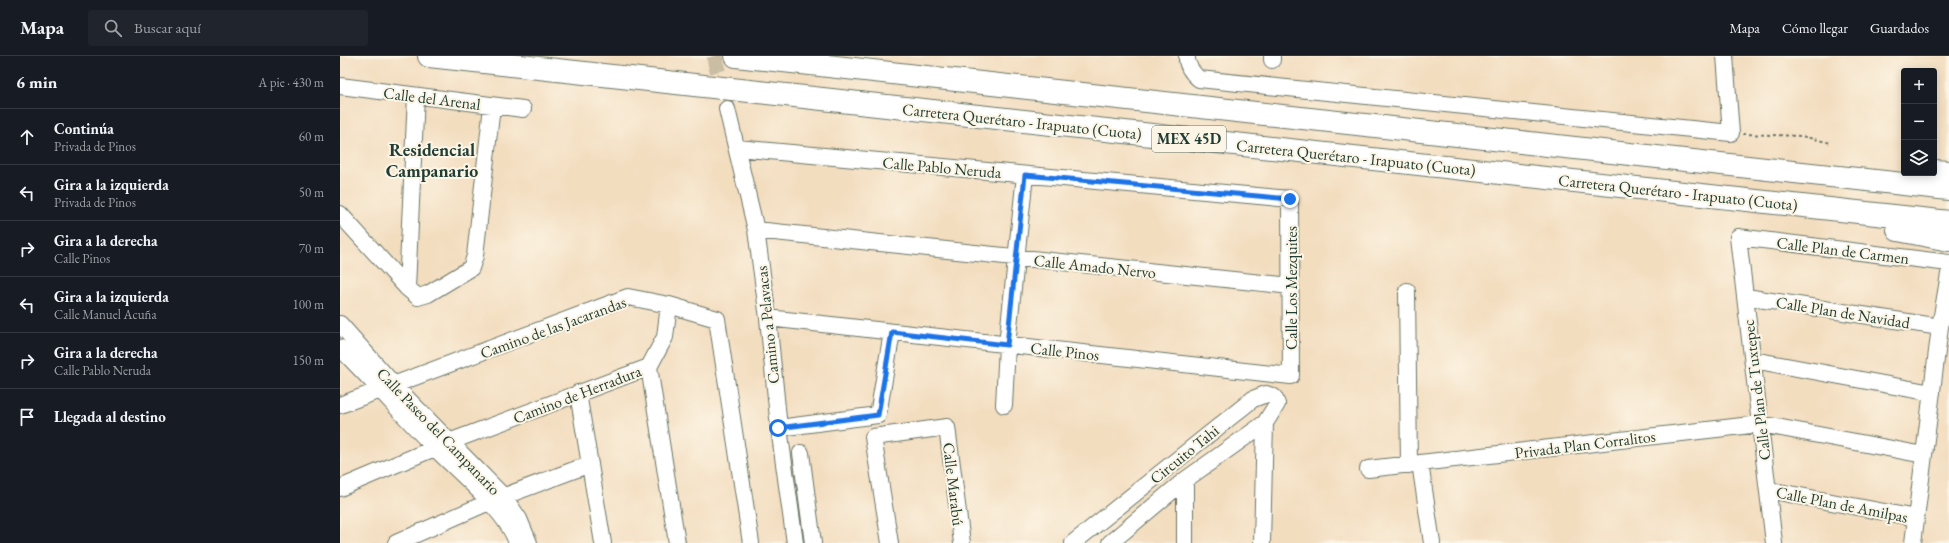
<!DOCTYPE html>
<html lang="es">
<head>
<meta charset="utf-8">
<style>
	:root { --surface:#171b24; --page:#20242c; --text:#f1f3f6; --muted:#9ea1a6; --line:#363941 }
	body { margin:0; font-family:"EB Garamond",serif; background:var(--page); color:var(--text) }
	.controls { position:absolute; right:12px; top:12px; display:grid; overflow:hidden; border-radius:4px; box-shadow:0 2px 10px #0003 }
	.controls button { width:36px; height:36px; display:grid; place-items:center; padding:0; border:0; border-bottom:1px solid var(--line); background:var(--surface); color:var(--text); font:20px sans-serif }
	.stop { position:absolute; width:12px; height:12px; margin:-9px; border:3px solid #1a73e8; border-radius:50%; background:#fff }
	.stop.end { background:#1a73e8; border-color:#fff; box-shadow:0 1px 4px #0008 }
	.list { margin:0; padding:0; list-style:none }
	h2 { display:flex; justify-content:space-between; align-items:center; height:52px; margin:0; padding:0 16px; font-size:17px }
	h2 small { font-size:13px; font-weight:400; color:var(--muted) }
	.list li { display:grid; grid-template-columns:26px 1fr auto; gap:12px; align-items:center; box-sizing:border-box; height:56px; padding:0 16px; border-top:1px solid var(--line) }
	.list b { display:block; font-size:15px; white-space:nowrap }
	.list p { margin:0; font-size:13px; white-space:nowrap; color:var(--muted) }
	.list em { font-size:13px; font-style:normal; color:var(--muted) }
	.icon { flex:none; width:22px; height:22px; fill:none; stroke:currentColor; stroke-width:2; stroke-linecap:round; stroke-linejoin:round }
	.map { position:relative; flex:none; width:1609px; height:487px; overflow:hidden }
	header { display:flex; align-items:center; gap:24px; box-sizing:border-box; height:56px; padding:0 20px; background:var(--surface); border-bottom:1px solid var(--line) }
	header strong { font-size:19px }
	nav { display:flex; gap:22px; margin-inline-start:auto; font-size:14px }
	.search { width:280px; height:36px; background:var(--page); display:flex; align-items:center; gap:10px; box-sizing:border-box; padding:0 14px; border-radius:4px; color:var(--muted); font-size:15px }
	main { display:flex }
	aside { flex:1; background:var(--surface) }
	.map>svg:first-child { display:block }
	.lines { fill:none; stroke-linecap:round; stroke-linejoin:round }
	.minor-tunnel { stroke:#c9bda3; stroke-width:16; stroke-dasharray:16 8; stroke-linecap:butt }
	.minor-casing { stroke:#697565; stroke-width:18 }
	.highway-casing { stroke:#697565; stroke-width:24 }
	.path { stroke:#697565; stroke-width:2; stroke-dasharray:3 3; stroke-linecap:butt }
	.minor { stroke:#fff; stroke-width:16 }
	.highway { stroke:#fff; stroke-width:22 }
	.route { stroke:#1a73e8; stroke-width:5 }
	.labels { text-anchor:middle; stroke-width:4; stroke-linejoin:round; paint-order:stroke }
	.shield { fill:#fcf5e5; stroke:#617469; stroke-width:1 }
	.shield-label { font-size:15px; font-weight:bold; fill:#1f3d34 }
	.street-label { font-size:16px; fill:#1f3d34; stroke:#fcf5e5 }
	.quarter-label { font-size:18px; font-weight:bold; fill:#1f3d34; stroke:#fcf5e5 }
</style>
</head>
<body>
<header>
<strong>Mapa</strong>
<div class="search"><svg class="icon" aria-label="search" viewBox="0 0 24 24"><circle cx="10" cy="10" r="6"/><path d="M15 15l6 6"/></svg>Buscar aquí</div>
<nav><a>Mapa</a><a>Cómo llegar</a><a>Guardados</a></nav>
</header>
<main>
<aside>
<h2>6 min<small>A pie · 430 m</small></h2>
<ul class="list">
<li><svg class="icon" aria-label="ahead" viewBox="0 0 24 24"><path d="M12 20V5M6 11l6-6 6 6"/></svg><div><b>Continúa</b><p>Privada de Pinos</p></div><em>60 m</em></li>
<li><svg class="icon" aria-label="left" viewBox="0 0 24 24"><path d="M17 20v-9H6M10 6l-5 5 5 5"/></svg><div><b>Gira a la izquierda</b><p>Privada de Pinos</p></div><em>50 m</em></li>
<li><svg class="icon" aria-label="right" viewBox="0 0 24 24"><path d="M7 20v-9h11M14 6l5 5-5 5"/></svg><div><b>Gira a la derecha</b><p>Calle Pinos</p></div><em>70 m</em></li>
<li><svg class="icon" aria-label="left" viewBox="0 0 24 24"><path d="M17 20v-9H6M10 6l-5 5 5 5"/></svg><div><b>Gira a la izquierda</b><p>Calle Manuel Acuña</p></div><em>100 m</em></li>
<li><svg class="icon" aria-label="right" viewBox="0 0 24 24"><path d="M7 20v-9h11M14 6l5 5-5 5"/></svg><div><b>Gira a la derecha</b><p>Calle Pablo Neruda</p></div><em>150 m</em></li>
<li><svg class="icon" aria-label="arrive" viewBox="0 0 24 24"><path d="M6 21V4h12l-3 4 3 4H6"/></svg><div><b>Llegada al destino</b></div></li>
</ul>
</aside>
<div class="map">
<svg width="1609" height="487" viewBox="0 0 1609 487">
	<rect width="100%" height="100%" fill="#fcf5e5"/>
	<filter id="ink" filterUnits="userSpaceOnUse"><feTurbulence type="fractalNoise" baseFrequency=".025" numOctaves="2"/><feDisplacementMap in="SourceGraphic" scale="8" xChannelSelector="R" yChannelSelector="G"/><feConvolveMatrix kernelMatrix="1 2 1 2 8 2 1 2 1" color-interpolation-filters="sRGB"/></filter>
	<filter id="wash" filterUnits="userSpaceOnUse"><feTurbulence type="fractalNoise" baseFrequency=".012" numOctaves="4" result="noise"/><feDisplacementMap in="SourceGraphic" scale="16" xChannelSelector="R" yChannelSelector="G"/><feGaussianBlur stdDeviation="0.9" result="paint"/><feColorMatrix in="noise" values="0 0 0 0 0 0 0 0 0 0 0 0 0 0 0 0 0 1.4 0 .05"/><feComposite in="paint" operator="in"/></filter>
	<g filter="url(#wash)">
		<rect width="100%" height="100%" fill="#f3ddbf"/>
	</g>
	<g filter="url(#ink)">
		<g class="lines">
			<!-- minor-tunnel -->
			<path class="minor-tunnel" d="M374 0 387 53"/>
			<!-- minor casing -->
			<g class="minor-casing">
				<path id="minor" d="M847 0C846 10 852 17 859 23L1391 77 1385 0
					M932 4V0
					M0 30 183 53
					M387 53 416 174 428 262 439 372 455 487
					M397 92 950 143 951 320 428 262
					M0 158 67 232 78 241 88 238 131 212 135 200 152 50
					M416 174 951 230
					M67 232 76 40
					M1067 235 1069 409
					M1406 241 1600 271
					M0 268 54 329 164 441 179 463 189 487
					M0 292C32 324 62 358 94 391 118 416 167 455 177 487
					M1413 304 1592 337
					M309 311 337 487
					M309 311 325 281 329 249
					M238 337 263 487
					M0 349 288 241 329 249 377 263 411 487
					M664 349 667 289 685 119
					M439 372 538 359 552 276
					M461 397 473 487
					M1080 407 1092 487
					M1028 413 1420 368 1584 399
					M0 432 109 386 309 311
					M1428 434 1576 462
					M56 487 149 446 250 408
					M550 487 533 381 607 371 622 487
					M733 487 913 343 926 338 934 341 937 348 925 367 845 424 770 487
					M845 487V424
					M922 487 925 367
					M1434 487 1398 181 1609 207
					M1573 487 1600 271 1609 218"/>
			</g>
			<!-- highway casing -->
			<g class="highway-casing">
				<path id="highway" d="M89 0 1609 166
					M396 0 1609 133
					M1594 115 1609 116
					M1558 174 1609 184"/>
			</g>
			<!-- path -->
			<path class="path" d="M1403 78 1461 80 1491 87"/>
			<!-- minor -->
			<use href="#minor" class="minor"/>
			<!-- highway -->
			<use href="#highway" class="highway"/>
		</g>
	</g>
	<g class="lines" filter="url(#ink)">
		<!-- route -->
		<path class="route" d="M438 372 538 359 552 276 667 289 685 119 950 143"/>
	</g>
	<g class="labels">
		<!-- shield labels -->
		<rect class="shield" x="812" y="70" width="74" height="26" rx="3"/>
		<g class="shield-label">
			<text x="849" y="88">MEX 45D</text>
		</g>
		<!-- street labels -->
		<g class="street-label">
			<text transform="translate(92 42) rotate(7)" y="6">Calle del Arenal</text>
			<text transform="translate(682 65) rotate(6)" y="6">Carretera Querétaro - Irapuato (Cuota)</text>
			<text transform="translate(1016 101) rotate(6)" y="6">Carretera Querétaro - Irapuato (Cuota)</text>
			<text transform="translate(602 111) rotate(5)" y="6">Calle Pablo Neruda</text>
			<text transform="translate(1338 136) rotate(6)" y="6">Carretera Querétaro - Irapuato (Cuota)</text>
			<text transform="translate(1503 194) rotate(7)" y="6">Calle Plan de Carmen</text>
			<text transform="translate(755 210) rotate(6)" y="6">Calle Amado Nervo</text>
			<text transform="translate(951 232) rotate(-90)" y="6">Calle Los Mezquites</text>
			<text transform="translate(1503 256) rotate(9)" y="6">Calle Plan de Navidad</text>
			<text transform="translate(427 269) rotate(-96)" y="6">Camino a Pelavacas</text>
			<text transform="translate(213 271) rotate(-20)" y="6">Camino de las Jacarandas</text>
			<text transform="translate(725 295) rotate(6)" y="6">Calle Pinos</text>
			<text transform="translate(1416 334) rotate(-97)" y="6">Calle Plan de Tuxtepec</text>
			<text transform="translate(237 338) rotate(-21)" y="6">Camino de Herradura</text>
			<text transform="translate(99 375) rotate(46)" y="6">Calle Paseo del Campanario</text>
			<text transform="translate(1245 388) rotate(-7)" y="6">Privada Plan Corralitos</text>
			<text transform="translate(844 398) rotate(-39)" y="6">Circuito Tahi</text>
			<text transform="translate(614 428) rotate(83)" y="6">Calle Marabú</text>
			<text transform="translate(1502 448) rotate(11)" y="6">Calle Plan de Amilpas</text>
		</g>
		<!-- quarter labels -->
		<g class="quarter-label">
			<text x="92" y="100">Residencial<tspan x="92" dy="21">Campanario</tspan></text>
		</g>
	</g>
</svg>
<div class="controls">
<button>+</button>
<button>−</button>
<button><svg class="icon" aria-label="layers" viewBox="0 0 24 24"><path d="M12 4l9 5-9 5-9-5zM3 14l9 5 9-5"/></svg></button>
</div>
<div class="stop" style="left:438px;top:372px"></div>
<div class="stop end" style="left:950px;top:143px"></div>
</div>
</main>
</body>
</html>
